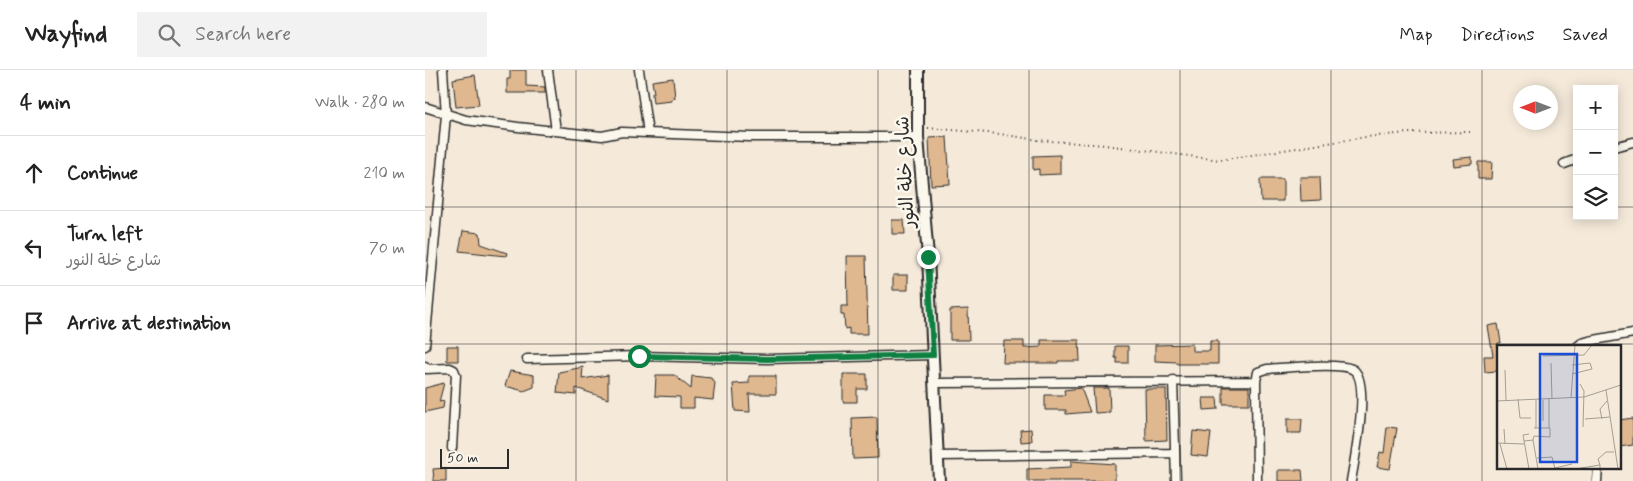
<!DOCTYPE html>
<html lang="en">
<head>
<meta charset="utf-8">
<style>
	:root { --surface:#fff; --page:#f2f2f2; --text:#222; --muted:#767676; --line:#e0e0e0 }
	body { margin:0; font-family:Mynerve,"Playpen Sans Arabic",sans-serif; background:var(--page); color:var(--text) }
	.controls { position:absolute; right:15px; top:15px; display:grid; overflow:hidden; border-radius:0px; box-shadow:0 2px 12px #0003 }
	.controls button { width:45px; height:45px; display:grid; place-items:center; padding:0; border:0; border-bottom:1px solid var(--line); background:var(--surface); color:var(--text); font:25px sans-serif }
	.compass { position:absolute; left:1088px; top:15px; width:45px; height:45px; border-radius:50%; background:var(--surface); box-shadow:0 2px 12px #0003; rotate:270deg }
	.scale { position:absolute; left:15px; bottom:12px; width:69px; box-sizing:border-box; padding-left:5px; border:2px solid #2b2b2b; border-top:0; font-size:14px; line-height:18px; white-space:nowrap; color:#2b2b2b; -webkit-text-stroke:4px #fbf7ec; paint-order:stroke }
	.stop { position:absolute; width:15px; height:15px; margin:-11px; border:4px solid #0b8043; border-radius:50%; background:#fff }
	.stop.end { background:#0b8043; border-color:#fff; box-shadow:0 1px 5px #0008 }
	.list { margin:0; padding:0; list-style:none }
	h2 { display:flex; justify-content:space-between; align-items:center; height:65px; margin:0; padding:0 20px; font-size:21px }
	h2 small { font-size:16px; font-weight:400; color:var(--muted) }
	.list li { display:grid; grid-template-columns:32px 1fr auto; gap:15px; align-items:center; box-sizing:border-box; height:75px; padding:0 20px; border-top:1px solid var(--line) }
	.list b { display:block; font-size:19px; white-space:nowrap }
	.list p { margin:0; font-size:16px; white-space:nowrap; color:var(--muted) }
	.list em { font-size:16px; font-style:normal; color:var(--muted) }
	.icon { flex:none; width:28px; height:28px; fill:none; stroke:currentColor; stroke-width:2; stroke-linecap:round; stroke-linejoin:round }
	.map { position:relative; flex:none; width:1208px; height:411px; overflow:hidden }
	header { display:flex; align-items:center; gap:30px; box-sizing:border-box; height:70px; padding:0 25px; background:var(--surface); border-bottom:1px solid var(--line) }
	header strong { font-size:24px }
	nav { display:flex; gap:28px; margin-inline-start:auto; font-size:18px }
	.search { width:350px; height:45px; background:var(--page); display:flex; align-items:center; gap:12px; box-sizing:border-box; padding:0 18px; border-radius:0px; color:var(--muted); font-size:19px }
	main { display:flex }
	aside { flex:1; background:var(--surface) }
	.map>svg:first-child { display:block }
	.building { fill:#dfb890; stroke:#2b2b2b }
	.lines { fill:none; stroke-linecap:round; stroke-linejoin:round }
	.minor-casing { stroke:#2b2b2b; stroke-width:11 }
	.tertiary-casing { stroke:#2b2b2b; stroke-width:14 }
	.path { stroke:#2b2b2b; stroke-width:2; stroke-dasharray:1 4; stroke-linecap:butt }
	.minor { stroke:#fbf7ec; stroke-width:8 }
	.tertiary { stroke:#fbf7ec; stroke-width:10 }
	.route { stroke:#0b8043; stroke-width:6 }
	.grid { fill:none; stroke:#2b2b2b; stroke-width:1; stroke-opacity:0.55 }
	.labels { text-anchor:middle; stroke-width:5; stroke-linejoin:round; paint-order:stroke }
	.street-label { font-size:19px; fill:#2b2b2b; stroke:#fbf7ec }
	.inset-road { fill:none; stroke:#a49e94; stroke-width:1 }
	.view { fill:#1d4ed8; fill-opacity:0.15; stroke:#1d4ed8; stroke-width:2.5 }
	.inset-edge { fill:none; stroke:#2b2b2b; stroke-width:2.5 }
</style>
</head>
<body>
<header>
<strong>Wayfind</strong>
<div class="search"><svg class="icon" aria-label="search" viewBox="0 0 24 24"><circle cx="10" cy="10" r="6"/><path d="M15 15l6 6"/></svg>Search here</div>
<nav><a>Map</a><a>Directions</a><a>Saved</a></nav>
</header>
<main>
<aside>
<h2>4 min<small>Walk · 280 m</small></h2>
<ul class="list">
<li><svg class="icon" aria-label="ahead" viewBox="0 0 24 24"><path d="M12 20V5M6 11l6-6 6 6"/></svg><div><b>Continue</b></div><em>210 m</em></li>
<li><svg class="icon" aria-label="left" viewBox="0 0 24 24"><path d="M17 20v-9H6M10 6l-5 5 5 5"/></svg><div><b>Turn left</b><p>شارع خلة النور</p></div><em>70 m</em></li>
<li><svg class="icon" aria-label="arrive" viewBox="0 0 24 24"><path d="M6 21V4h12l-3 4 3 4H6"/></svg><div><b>Arrive at destination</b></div></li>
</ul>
</aside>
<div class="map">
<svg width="1208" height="411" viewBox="0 0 1208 411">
	<rect width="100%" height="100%" fill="#f5eada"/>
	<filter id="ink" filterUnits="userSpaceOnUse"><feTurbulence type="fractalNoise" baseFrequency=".02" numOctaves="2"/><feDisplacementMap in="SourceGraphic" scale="10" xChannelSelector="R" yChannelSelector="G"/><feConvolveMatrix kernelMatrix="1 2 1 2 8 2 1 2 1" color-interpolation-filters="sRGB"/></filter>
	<g filter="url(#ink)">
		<!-- building -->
		<path class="building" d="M85 0H101V16L120 17V23H82V9H85Z
			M50 5 54 35 31 37 28 9Z
			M248 8 250 28H247V31L228 33 227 23H229L227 11Z
			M522 67 525 114 506 115 504 68Z
			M635 85V104L614 105V99L608 100V86Z
			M1047 87V94L1029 96 1028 89Z
			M1053 92H1067L1066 109H1053Z
			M875 107H895L896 130 876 131Z
			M835 109H858V131H836Z
			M467 150H479L480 164H467Z
			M38 161 55 163 56 174 82 183 81 186 34 181Z
			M422 186H441L443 264H424V258L420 259 419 245H416V236H423Z
			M468 205H483V220H468Z
			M543 239 544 270H525V240Z
			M1073 254 1076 273H1073V301L1060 302 1059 286H1068L1063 256Z
			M616 270H654L655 291H633V293H578L579 271H599V278L616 277Z
			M785 271H793V294H752V292L730 291V275L767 274V281H785Z
			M22 276H33V291H22Z
			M690 276H703V293H692V288H690Z
			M158 297 157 309 183 305V329L151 318V325L132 323 134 302Z
			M85 301 109 305V317L99 321 80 316Z
			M418 304H442V319H432V332H418Z
			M231 305H249L266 319 267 306 286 308 290 313 288 330 269 328V338H255V327L230 326Z
			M324 306H351V324H324L325 342 310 341 308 314 324 313Z
			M19 313 14 332 19 331 18 338 0 342V318Z
			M798 317H824V334H798Z
			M656 318 665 342 641 344V340H620V325H640L639 320Z
			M668 318H684L685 342 670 343Z
			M720 319H741L742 370 721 371Z
			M778 328H792L793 339 779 340Z
			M452 347 453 388 428 389 427 348Z
			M1208 348V375L1194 377V350Z
			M862 349H877L876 363H862Z
			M962 357 972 358 965 399 952 397 955 382 959 383Z
			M606 359 607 371 596 372 595 360Z
			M768 361 786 363 783 387 766 385Z
			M646 391 690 394V411H602V399L646 397Z
			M21 398V411H9L8 399Z
			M853 400H877L878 411H853Z"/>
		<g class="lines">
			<!-- minor casing -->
			<g class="minor-casing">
				<path id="minor" d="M123 0 131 61
					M214 0 223 63
					M0 37 41 50 93 57 177 66 197 62 325 67H493
					M1189 77 1208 72
					M1139 94 1152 89
					M0 276 21 45 18 0
					M1153 276 1157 273 1164 271 1208 263
					M102 289 214 286 342 289 508 285
					M0 296 1 299 25 298 29 300 31 305 27 378
					M748 310 751 411
					M510 313 831 311
					M513 386 750 383
					M832 411 831 311 833 302 842 299C860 298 913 292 927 299 947 308 929 392 926 411
					M1172 411 1173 397"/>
			</g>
			<!-- tertiary casing -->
			<g class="tertiary-casing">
				<path id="tertiary" d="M493 0V67L503 187 514 411"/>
			</g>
			<!-- path -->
			<path class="path" d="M503 58 575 64 613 70 680 75 795 90 941 67 983 63 1045 62"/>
			<!-- minor -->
			<use href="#minor" class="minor"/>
			<!-- tertiary -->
			<use href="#tertiary" class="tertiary"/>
		</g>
	</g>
	<g class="lines" filter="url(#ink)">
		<!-- route -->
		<path class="route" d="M214 286 342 289 508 285 503 187"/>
	</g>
	<!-- grid -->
	<path class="grid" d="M151 0V411M302 0V411M453 0V411M604 0V411M755 0V411M906 0V411M1057 0V411M0 137H1152M1189 137H1208M0 274H1208"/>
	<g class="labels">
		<!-- street labels -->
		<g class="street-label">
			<text transform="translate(479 102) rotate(-93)" y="7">شارع خلة النور</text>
		</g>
	</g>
	<!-- overview -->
	<g transform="translate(1072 275)">
		<rect width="124" height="124" fill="#f5eada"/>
		<path class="inset-road" d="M46 11 87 10 95 0M54 18 55 54M8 25 9 55M75 29 95 24 93 18 75 20M83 39 87 46 86 82M109 45 121 124M74 53 78 0M21 54 23 73H34M52 54V83M39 55V83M46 55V76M0 56 87 52 124 40M88 74 113 72M105 74 103 64 110 56M7 84 8 99M32 89 26 90 32 124M36 95 41 124M27 96 36 95 37 91 53 92V83H37M0 98 27 99M3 99 10 124M40 113 55 112 58 124M103 120 101 114 109 107H117M58 123 75 119M78 124 103 120V124"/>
		<path class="view" d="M43 9H80V117H43Z"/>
		<rect width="124" height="124" class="inset-edge"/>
	</g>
</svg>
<div class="controls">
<button>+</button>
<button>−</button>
<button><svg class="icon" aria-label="layers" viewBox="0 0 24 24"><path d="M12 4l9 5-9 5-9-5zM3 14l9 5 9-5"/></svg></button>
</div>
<svg class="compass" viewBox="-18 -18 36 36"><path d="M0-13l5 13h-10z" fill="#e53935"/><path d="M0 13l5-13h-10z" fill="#767676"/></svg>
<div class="scale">50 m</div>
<div class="stop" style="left:214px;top:286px"></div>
<div class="stop end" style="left:503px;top:187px"></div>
</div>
</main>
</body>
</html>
